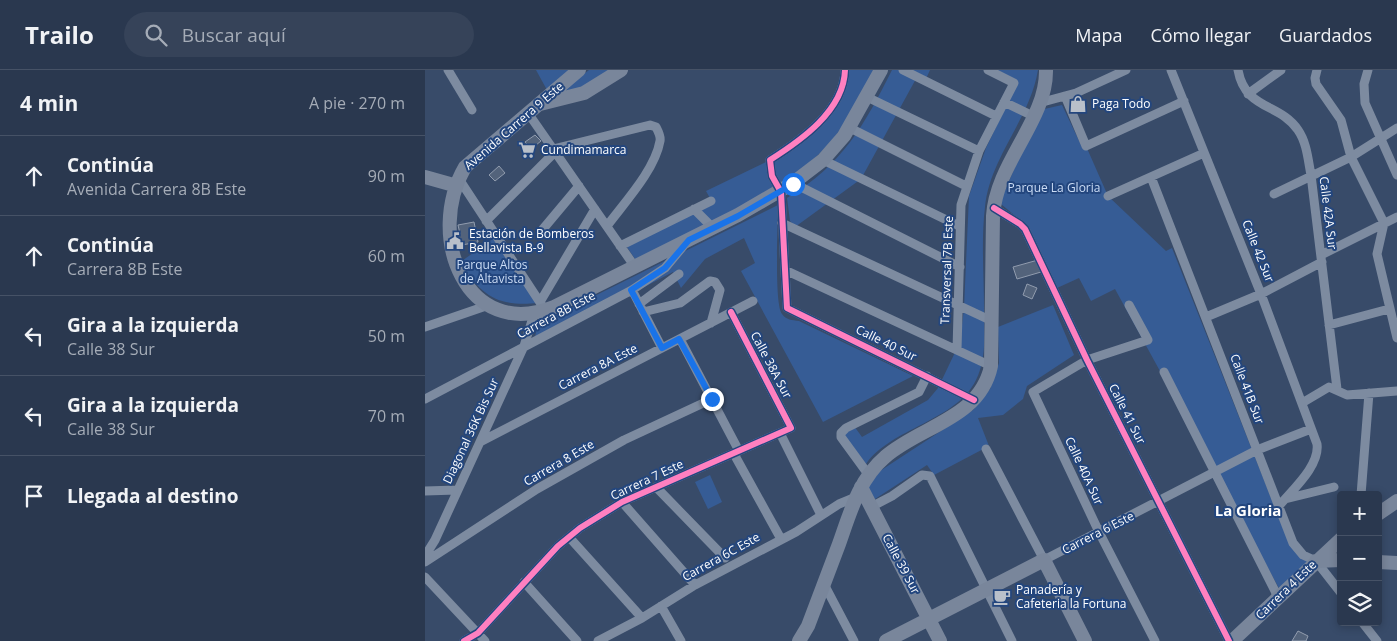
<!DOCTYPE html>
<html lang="es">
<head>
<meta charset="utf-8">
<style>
	:root { --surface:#2a384f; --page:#364359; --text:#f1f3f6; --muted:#a5acb7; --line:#465266 }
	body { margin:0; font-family:"Open Sans",sans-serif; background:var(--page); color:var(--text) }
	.controls { position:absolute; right:15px; bottom:15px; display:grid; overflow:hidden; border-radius:5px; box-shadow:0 2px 8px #0003 }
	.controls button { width:45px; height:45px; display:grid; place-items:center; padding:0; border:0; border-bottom:1px solid var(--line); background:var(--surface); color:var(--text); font:25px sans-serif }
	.stop { position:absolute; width:15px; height:15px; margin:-11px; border:4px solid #1a73e8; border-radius:50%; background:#fff }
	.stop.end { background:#1a73e8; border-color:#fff; box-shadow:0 1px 5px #0008 }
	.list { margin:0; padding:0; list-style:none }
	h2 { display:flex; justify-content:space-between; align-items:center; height:65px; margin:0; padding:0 20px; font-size:21px }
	h2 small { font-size:16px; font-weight:400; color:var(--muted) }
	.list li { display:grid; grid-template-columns:32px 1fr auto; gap:15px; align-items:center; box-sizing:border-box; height:80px; padding:0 20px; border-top:1px solid var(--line) }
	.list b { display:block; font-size:19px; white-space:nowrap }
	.list p { margin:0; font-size:16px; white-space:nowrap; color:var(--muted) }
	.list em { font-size:16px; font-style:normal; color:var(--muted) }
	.icon { flex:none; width:28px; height:28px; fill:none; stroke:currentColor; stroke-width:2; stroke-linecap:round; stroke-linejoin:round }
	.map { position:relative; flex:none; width:972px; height:571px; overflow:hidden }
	header { display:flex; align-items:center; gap:30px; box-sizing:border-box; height:70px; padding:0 25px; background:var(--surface); border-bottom:1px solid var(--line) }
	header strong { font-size:24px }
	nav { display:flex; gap:28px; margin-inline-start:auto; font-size:18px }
	.search { width:350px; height:45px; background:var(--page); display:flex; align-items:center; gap:12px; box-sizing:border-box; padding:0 18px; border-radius:28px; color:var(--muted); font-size:19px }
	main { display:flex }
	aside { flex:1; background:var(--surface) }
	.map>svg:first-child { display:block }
	.green { fill:#365c95 }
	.building { fill:#53637b; stroke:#919cae }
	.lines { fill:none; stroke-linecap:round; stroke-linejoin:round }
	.street { stroke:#7d8ba0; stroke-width:9 }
	.secondary { stroke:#79869b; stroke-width:14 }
	.cycleway-casing { stroke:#23467e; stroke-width:9 }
	.cycleway { stroke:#ff80c0; stroke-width:6 }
	.route { stroke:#1a73e8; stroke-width:6 }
	.labels { text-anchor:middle; stroke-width:4; stroke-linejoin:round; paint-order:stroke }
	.poi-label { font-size:12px; fill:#fff; stroke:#23467e; text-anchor:start }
	.street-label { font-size:12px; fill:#fff; stroke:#23467e }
	.park-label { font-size:12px; fill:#cbdcf5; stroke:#23467e }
	.quarter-label { font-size:15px; font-weight:bold; fill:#fff; stroke:#23467e }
</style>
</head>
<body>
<header>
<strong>Trailo</strong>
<div class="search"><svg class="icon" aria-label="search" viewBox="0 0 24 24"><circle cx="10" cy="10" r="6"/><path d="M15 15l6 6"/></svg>Buscar aquí</div>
<nav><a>Mapa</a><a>Cómo llegar</a><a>Guardados</a></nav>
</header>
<main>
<aside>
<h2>4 min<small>A pie · 270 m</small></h2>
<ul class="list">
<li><svg class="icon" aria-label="ahead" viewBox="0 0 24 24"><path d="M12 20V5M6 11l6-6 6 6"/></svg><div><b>Continúa</b><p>Avenida Carrera 8B Este</p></div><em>90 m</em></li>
<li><svg class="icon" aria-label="ahead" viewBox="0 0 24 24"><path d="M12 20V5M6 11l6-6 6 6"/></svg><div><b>Continúa</b><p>Carrera 8B Este</p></div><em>60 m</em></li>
<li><svg class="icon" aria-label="left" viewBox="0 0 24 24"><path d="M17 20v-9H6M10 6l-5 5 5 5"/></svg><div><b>Gira a la izquierda</b><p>Calle 38 Sur</p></div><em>50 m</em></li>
<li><svg class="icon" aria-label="left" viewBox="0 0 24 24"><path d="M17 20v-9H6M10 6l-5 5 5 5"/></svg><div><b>Gira a la izquierda</b><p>Calle 38 Sur</p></div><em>70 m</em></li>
<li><svg class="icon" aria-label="arrive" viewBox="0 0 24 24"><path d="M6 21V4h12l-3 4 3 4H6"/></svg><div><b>Llegada al destino</b></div></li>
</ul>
</aside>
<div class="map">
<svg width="972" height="571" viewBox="0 0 972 571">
	<rect width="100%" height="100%" fill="#384b69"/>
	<!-- green -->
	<path class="green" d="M111 0H146L122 20Z
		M164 0H187L155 18 131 26Z
		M418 0H450C435 27 422 55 401 77 355 126 271 160 212 192L200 174 286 130 281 121 345 90 363 79 411 29Z
		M467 0H505L500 11 492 7 436 109 370 157 365 151 362 128C417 95 439 56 467 0Z
		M572 0H613C605 49 565 87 560 137 556 170 559 205 559 239 559 262 562 288 551 310 531 351 466 358 441 394L417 362 429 356 437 367 503 330 513 318 535 272 539 238 544 126 561 78 593 11Z
		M637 35 657 77 661 76 683 126 741 181 747 178 862 468 883 492 855 520 690 219 666 231 654 208 632 218 600 154 576 134 577 127 615 40Z
		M353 135C353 153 349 234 357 244 361 250 367 250 374 251L488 306 398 352 316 201 330 193 319 168 280 189 256 218 248 202 108 275 113 254Z
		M69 168 113 233C70 237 58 225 34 193Z
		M628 235 649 285 602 316 598 329 578 345 553 348 564 376 509 405 502 395 450 429 441 419 455 401 548 340 565 319 574 293 573 257Z
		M285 405 297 432 283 439 270 412Z"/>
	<!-- building -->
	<path class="building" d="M656 27 659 35 651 38 648 30Z
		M110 65 116 71 106 79 100 72Z
		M74 96 80 103 70 111 64 105Z
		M49 152 53 172 26 177 24 167 35 164 33 155Z
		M613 190 616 202 592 209 588 197Z
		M602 214 612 218 607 229 598 225Z
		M873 561 883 566 881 571H867Z"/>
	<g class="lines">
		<!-- street -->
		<path class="street" d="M23 0 47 40
			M420 0C419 41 375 71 345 90L347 106 356 122 362 238 549 330
			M478 0 571 46
			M746 0 836 224 892 374C895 396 867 420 854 436
			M813 0C820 40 855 33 873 60 882 73 883 90 886 105L912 319
			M892 0 890 8 891 14 916 50 926 87 959 153 952 184 972 268
			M943 0 939 14 940 33 972 105
			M823 24 856 0
			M640 26 661 76 759 31
			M442 27 554 81
			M579 32 608 46
			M614 33 651 23 701 0
			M103 43 210 197
			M425 58 541 116
			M128 79 225 55 231 57C233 61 236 66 235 71 230 100 199 133 182 156
			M398 90 534 156
			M726 107 868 473 878 485 891 491 916 523
			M34 109 120 240
			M368 113 535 197
			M849 124 926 87 972 58
			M683 126 779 83
			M569 138 595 154 600 159 662 290 804 571
			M269 139 288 158
			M61 151 130 82
			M357 153 567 251
			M118 159 154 116
			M195 176 286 131
			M896 185 972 147
			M360 200 566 296
			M207 220 237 278
			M115 232 170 139
			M214 234 254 204
			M704 235 723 270 662 290 608 322 674 462 730 571
			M218 242 255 233 285 211 290 212 295 220 286 253
			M781 247 836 224 897 192
			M904 255 964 239
			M0 257 61 236
			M255 269 314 381
			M532 280 536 135 554 81 589 13 563 0
			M739 302 853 527
			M0 329 207 220 240 198 260 174
			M877 333 904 317 922 325 972 321
			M355 363 396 445
			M55 372 328 231
			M561 379 619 490 832 380 886 359
			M309 384 356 469
			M443 404 416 367V363L421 358 494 322 502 306
			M231 417 300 488
			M0 421 32 420
			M936 425 944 323
			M860 429 909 417
			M197 432 270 515
			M446 437 467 426 497 405 505 406 587 571
			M144 467 217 548
			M0 486 10 470 99 276 109 244
			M0 492 112 419 199 370 287 329
			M0 507 60 571
			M99 512 152 571
			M399 514 429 571
			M236 536 256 571
			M937 552 952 571
			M39 571 53 563 133 476 155 458 197 432 366 358 306 242
			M173 571 217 548 270 515 371 462 414 434 431 427"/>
		<!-- secondary -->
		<path class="secondary" d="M154 0 40 97C0 166 41 272 129 237L313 145 368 113 398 90 419 66 456 0
			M115 34 159 23 196 0
			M0 107 25 114
			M436 417 515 571
			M953 444 972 431
			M891 491 916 490
			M953 492 972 493
			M374 571 383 556C393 529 404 501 414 474 425 443 434 409 460 387 495 356 555 349 566 296L568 146C571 93 622 50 621 0
			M461 571 619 490 660 571
			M807 571 916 469"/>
		<!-- cycleway casing -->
		<g class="cycleway-casing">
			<path id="cycleway" d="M420 0C419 41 375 71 345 90L347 106 356 122 362 238 549 330
				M569 138 595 154 600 159 662 290 804 571
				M39 571 53 563 133 476 155 458 197 432 366 358 306 242"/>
		</g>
		<!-- cycleway -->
		<use href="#cycleway" class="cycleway"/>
	</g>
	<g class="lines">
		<!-- route -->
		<path class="route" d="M287 329 254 269 237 278 206 220 240 198 264 170 313 146 368 114"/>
	</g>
	<!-- icons -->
	<defs>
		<g id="shop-bare" transform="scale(1.35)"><path d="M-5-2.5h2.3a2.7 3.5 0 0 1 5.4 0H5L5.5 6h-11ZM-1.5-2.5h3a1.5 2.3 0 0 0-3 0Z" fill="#b9c0ca" stroke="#23467e" stroke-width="2.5" paint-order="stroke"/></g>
		<g id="supermarket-bare" transform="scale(1.35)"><path d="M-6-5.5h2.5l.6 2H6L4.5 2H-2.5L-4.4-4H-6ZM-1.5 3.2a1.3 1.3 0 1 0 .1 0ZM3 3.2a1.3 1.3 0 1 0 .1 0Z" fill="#b9c0ca" stroke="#23467e" stroke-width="2.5" paint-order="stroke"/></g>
		<g id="civic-bare" transform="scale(1.35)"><path d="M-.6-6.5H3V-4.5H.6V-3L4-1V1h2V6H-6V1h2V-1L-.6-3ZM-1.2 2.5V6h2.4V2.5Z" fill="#b9c0ca" stroke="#23467e" stroke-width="2.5" paint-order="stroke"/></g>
		<g id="cafe-bare" transform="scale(1.35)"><path d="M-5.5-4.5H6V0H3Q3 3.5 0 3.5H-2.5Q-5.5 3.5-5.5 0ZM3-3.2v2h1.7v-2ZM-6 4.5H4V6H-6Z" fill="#b9c0ca" stroke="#23467e" stroke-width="2.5" paint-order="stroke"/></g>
	</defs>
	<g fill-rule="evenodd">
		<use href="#shop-bare" x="653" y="34"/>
		<use href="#supermarket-bare" x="102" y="80"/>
		<use href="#civic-bare" x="30" y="171"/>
		<use href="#cafe-bare" x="577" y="527"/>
	</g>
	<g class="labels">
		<!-- poi labels -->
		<g class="poi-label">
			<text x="667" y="38">Paga Todo</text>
			<text x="116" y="84">Cundimamarca</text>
			<text x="44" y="168">Estación de Bomberos<tspan x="44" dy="14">Bellavista B-9</tspan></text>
			<text x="591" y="524">Panadería y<tspan x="591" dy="14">Cafeteria la Fortuna</tspan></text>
		</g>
		<!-- street labels -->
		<g class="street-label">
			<text transform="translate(89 56) rotate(-41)" y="4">Avenida Carrera 9 Este</text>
			<text transform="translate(903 143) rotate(83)" y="4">Calle 42A Sur</text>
			<text transform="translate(833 181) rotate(68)" y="4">Calle 42 Sur</text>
			<text transform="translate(522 200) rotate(-88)" y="4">Transversal 7B Este</text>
			<text transform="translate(131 245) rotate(-28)" y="4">Carrera 8B Este</text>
			<text transform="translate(461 273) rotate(26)" y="4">Calle 40 Sur</text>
			<text transform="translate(346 295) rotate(62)" y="4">Calle 38A Sur</text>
			<text transform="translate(173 297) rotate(-27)" y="4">Carrera 8A Este</text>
			<text transform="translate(822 319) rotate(69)" y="4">Calle 41B Sur</text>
			<text transform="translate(702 344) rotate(63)" y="4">Calle 41 Sur</text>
			<text transform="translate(46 361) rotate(-65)" y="4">Diagonal 36K Bis Sur</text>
			<text transform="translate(134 393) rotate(-30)" y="4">Carrera 8 Este</text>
			<text transform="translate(659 401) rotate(65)" y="4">Calle 40A Sur</text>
			<text transform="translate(222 410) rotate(-25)" y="4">Carrera 7 Este</text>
			<text transform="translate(673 463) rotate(-27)" y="4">Carrera 6 Este</text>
			<text transform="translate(296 487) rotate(-29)" y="4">Carrera 6C Este</text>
			<text transform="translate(476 494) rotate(62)" y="4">Calle 39 Sur</text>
			<text transform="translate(861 520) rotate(-44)" y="4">Carrera 4 Este</text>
		</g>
		<!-- park labels -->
		<g class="park-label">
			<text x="629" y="122">Parque La Gloria</text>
			<text x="67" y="199">Parque Altos<tspan x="67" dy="14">de Altavista</tspan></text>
		</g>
		<!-- quarter labels -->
		<g class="quarter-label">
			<text x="823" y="446">La Gloria</text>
		</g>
	</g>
</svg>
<div class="controls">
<button>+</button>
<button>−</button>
<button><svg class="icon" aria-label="layers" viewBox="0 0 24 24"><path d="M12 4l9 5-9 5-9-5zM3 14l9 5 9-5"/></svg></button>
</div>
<div class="stop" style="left:368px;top:114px"></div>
<div class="stop end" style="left:287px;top:329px"></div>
</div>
</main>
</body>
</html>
